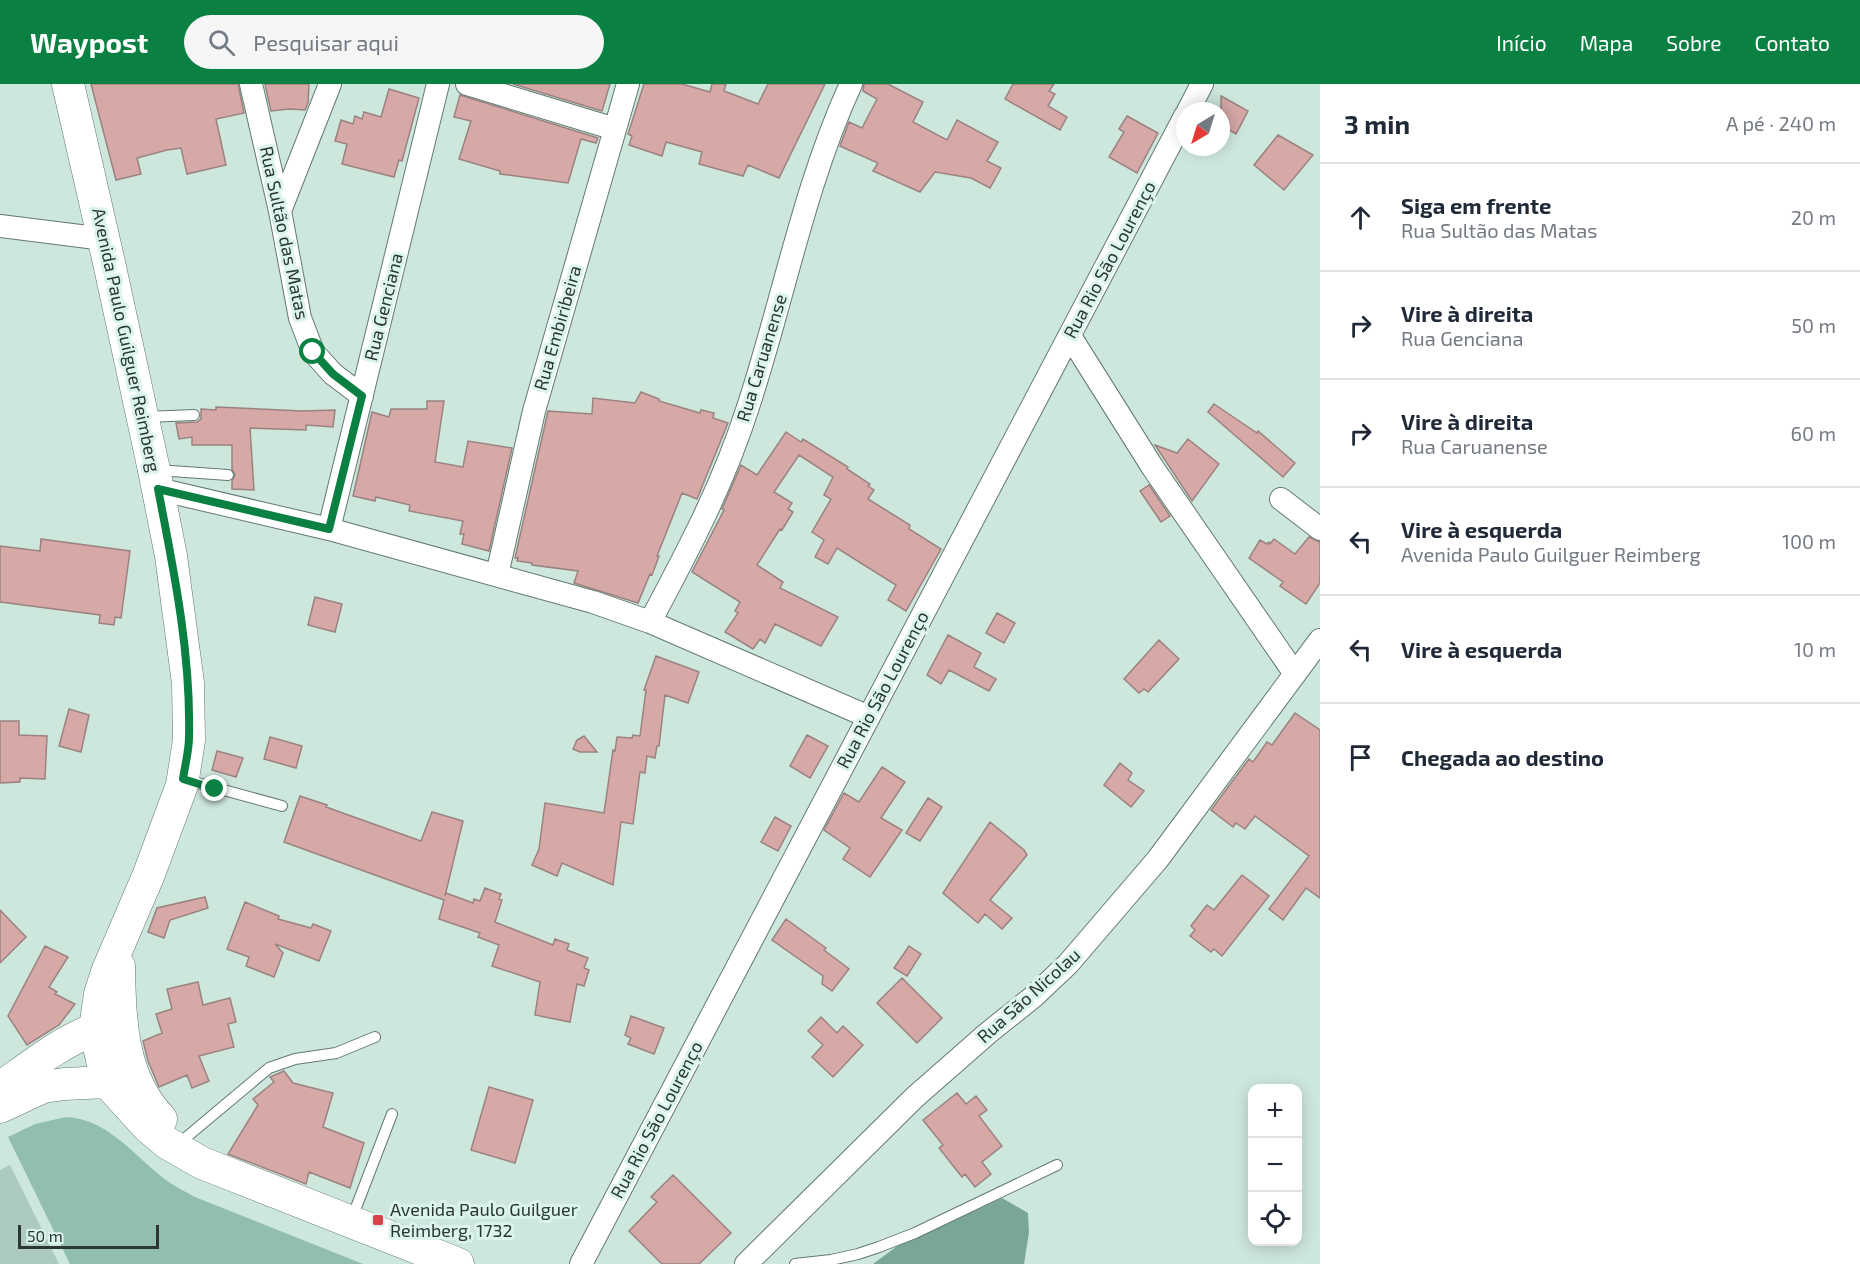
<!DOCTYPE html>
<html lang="pt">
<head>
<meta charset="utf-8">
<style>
	:root { --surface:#fff; --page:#f6f6f7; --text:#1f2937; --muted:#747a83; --line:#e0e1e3; --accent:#0b8043 }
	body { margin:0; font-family:"Exo 2",sans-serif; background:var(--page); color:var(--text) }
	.controls { position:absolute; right:18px; bottom:18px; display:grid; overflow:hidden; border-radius:12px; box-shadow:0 3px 15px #0003 }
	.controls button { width:54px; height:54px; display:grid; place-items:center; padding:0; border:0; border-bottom:2px solid var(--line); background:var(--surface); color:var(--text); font:30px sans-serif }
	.compass { position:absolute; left:1176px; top:18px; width:54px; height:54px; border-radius:50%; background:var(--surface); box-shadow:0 3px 15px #0003; rotate:218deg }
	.scale { position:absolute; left:18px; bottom:15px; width:141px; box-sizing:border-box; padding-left:6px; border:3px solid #2c3632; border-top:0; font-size:16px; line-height:21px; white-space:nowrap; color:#2c3632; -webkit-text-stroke:4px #dbf5ea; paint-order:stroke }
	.stop { position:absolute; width:18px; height:18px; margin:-14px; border:4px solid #0b8043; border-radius:50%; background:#fff }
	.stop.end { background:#0b8043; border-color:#fff; box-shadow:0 2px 6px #0008 }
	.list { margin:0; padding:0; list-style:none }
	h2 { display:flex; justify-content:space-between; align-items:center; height:78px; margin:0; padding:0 24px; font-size:26px }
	h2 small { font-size:20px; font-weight:400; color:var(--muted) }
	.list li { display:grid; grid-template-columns:39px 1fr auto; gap:18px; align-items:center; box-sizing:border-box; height:108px; padding:0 24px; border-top:2px solid var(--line) }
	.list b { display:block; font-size:22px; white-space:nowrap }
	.list p { margin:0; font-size:20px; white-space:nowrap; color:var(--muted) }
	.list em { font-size:20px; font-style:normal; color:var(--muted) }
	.icon { flex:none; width:33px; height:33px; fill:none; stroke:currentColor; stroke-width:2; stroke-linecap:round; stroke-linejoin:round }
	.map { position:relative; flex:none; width:1320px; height:1180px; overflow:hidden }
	header { display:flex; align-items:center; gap:36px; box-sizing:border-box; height:84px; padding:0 30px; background:var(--accent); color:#fff }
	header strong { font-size:28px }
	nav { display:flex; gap:33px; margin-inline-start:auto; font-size:21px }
	.search { width:420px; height:54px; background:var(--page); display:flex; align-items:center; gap:15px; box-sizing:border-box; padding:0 21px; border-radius:33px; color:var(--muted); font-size:22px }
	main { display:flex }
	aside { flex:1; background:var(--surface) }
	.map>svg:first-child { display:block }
	.green { fill:#accabe }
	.forest { fill:#92bfad }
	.water { fill:#7aa695 }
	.building { fill:#d7a9a6; stroke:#9a8280; stroke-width:1.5 }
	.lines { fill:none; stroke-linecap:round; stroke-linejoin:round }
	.lane-casing { stroke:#627970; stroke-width:12 }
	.street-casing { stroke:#627970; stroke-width:24 }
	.secondary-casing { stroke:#627970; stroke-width:33 }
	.lane { stroke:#fff; stroke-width:10 }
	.street { stroke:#fff; stroke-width:22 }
	.secondary { stroke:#fff; stroke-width:32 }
	.route { stroke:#0b8043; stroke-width:8 }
	.poi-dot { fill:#d34347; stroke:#dbf5ea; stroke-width:2 }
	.labels { text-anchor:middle; stroke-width:6; stroke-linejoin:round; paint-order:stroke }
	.street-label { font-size:18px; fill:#2c3632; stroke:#dbf5ea }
	.poi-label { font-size:18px; fill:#2c3632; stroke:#dbf5ea; text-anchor:start }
</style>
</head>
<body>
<header>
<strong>Waypost</strong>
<div class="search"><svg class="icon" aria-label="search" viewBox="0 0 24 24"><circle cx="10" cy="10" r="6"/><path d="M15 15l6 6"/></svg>Pesquisar aqui</div>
<nav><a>Início</a><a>Mapa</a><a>Sobre</a><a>Contato</a></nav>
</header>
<main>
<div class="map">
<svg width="1320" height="1180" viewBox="0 0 1320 1180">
	<rect width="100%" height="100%" fill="#cee7dd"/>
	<!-- green -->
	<path class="green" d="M10 1081 59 1180H0V1086Z"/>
	<!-- forest -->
	<path class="forest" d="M66 1033C110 1035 136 1075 170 1099 178 1104 186 1108 195 1113L363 1180H70L8 1053 35 1040Z"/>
	<!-- water -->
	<path class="water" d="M1002 1114 1028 1129 1029 1148 1024 1180H873L900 1160Z"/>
	<!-- building -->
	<path class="building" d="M91 0H238L244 29 216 35 226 81 187 90 181 64 167 66 137 74 141 90 116 96Z
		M265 0H309L308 19 305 26 289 25 271 27Z
		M513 0H610L602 27Z
		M644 0H682L710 8 712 0H726L724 7 758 20 768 0H825L779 94 748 81 743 92 699 80 702 68 666 58 662 72 629 61 632 52 628 50Z
		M864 0H888L923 18 913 38 947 56 957 36 998 58 987 77 1001 84 990 104 971 94 935 88 920 108 873 87 878 79 840 62 849 38 862 44 877 15 863 7Z
		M1013 0H1054L1049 7 1055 10 1048 22 1067 33 1060 46 1005 15Z
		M389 5 419 14 402 77 399 76 394 93 342 80 347 60 335 57 341 36 353 40 355 32 362 35 364 28 381 33Z
		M460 11 598 54 596 59 581 55 568 99 500 90V87L459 75 471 37 454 33Z
		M1221 12 1248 27 1236 50 1221 41Z
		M1127 32 1158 49 1137 89 1109 73 1124 48 1119 45Z
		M1278 51 1313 71 1284 106 1254 81Z
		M641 308 659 315V317L700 329 701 326 714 329 713 334 728 339 697 415 682 409 657 472H659L652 491 650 490 638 519 574 499 578 487 532 481V479L517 477 518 474H515L548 327 592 330 593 314 635 319Z
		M427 317H444L435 378 463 383 468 357 512 364 489 467 462 460 464 450H460L463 437 409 427 410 421 376 413 375 417 353 412 372 328 389 333 391 325H427Z
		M1214 320 1257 349 1258 347 1295 379 1283 393 1208 328Z
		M216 323 302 327 335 326 333 343 306 341V346L250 344 254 406 232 405V397L235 391 232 385V361H192V353L179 355 176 339 197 338 201 335V325L216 326Z
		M786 348 801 358 803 355 848 383 847 385 870 400 868 402 874 406 868 415 910 441 909 445 941 465 906 527 888 516 896 501 837 464 828 480 815 473 824 456 812 448 831 415 824 411 833 393 799 371 774 408 792 419 788 425 793 428 782 446 780 445 757 481 783 498 780 504 838 533 821 562 775 540 765 559 760 555 753 565 725 548 738 529 735 527 740 518 692 488 724 426 722 425 741 381 757 391Z
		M1188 355 1219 380 1192 417 1155 361 1177 369Z
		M1149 401 1170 432 1161 438 1140 407Z
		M1309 453 1320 458V499L1306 520 1280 502 1283 498 1249 474 1260 456 1267 460 1269 458 1270 460 1274 455 1295 470Z
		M41 455 130 467 121 534 115 533 114 541 99 539 100 531 0 518V462L40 467Z
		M315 513 342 520 335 548 308 541Z
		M997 529 1015 539 1004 559 986 549Z
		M948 551 981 569 974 583 996 595 989 607 949 586 941 600 927 591Z
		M1159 556 1179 575 1148 608 1144 605 1139 609 1124 595Z
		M656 572 699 588 688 619 665 611 659 662H657L655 674 647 672 645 689 640 688 633 740 621 738 613 801 562 779 557 792 532 781 539 765 545 719 604 729 613 666 615 667 617 653 632 654 633 651 640 652 646 606H644Z
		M69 625 89 631 81 668 59 662Z
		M1295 629 1320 646V814L1306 804 1283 836 1269 825 1309 772 1255 732 1245 745 1236 739 1233 743 1211 726 1249 675 1253 678 1267 658 1272 661Z
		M0 637H19V651L47 652 45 695 20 694V698L0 699Z
		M807 651 828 662 810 694 790 682Z
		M584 652 597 668H580L573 665 577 656Z
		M270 653 302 662 296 684 264 675Z
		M217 667 243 674 236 693 212 686Z
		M1120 679 1132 689 1128 696 1144 707 1131 723 1104 701Z
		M882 683 905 698 881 734 902 746 870 793 843 775 850 764 824 746 844 709 859 718Z
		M300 712 327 721 326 723 421 757 432 728 463 737 445 812 446 809 473 819 474 815 480 817 485 804 501 810 499 815 502 816 495 838 553 861 555 855 569 860 567 866 588 874 584 884 589 886 584 902 577 900 570 938 535 931 540 898 492 882 499 861 478 853 480 849 439 835 444 816 284 758Z
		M928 714 942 723 920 757 906 749Z
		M775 733 791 742 778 767 761 758Z
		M990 738 1024 766 1027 771 990 816 1012 834 1002 845 985 830 978 839 943 809Z
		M1242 791 1269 812 1222 872 1214 865 1211 868 1190 852 1195 846 1191 842 1207 821 1214 826Z
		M205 813 208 824 170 836 164 854 148 848 157 824Z
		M245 818 279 832 278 835 311 844 313 840 331 847 319 877 275 860 283 869 274 893 246 882 249 873 227 865Z
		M0 826 26 853 0 879Z
		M786 835 826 864 824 866 849 885 832 907 822 900 823 892 772 856Z
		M45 862 68 873 49 903 57 908 55 910 75 920 59 941 27 961 8 932Z
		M909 862 921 870 907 892 894 884Z
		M902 894 942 934 917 959 877 919Z
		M198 898 203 921 230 914 236 938 228 940 234 963 199 972 209 997 192 1004 187 991 159 1003 148 977 143 957 162 949 156 930 172 925 167 905Z
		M631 932 664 944 654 970 628 960 631 954 625 951Z
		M821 933 837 949 843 942 863 961 833 993 812 973 823 961 808 947Z
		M284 987 293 999 333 1009 323 1043 364 1059 350 1104 309 1088 306 1100 228 1070 258 1021 253 1015 274 998 270 993Z
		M489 1003 533 1016 515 1079 471 1066Z
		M957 1009 966 1020 976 1012 987 1026 979 1032 1002 1062 982 1078 991 1090 975 1103 965 1090 962 1093 939 1064 943 1061 923 1036Z
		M673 1091 731 1149 699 1180H662L629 1147 657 1118 651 1113Z"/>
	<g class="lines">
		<!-- lane casing -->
		<g class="lane-casing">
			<path id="lane" d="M146 333 194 331
				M157 386 228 391
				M187 696 282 722
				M183 1056 269 984 295 975 336 969 375 953
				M352 1134 392 1030
				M795 1180 831 1176 858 1170 879 1163 915 1149 1057 1081"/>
		</g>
		<!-- street casing -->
		<g class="street-casing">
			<path id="street" d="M251 0 280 127 300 234 313 268 333 290 362 312
				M467 0 615 45
				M1188 27 1202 0
				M280 127 330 0
				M0 142 104 155
				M1070 252 1153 384 1295 590
				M158 405 329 445 593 518 650 538 869 633
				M1281 415 1320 445
				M329 445 438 0
				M497 491 534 327 628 0
				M650 538C689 465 724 399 749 320 784 213 804 102 851 0
				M581 1180 1185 32
				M746 1180 915 1013 988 949 1033 913 1068 880 1158 775 1320 556"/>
		</g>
		<!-- secondary casing -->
		<g class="secondary-casing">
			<path id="secondary" d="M68 0 108 174 154 386 171 472 188 599 189 656 182 701 149 790 107 888 100 910 95 945 107 998 147 1042 167 1059 202 1079 458 1180
				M119 882C120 936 121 993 161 1035
				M0 1004C31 982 59 959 95 945L112 953
				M0 1023 43 1003 64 1000 107 998 121 985"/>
		</g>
		<!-- lane -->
		<use href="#lane" class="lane"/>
		<!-- street -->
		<use href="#street" class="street"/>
		<!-- secondary -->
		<use href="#secondary" class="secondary"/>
	</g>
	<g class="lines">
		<!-- route -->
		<path class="route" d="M215 705 183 695C185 681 189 667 189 653 191 570 174 487 158 405L329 445 362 312 333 290 313 268"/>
	</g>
	<!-- markers -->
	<rect class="poi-dot" x="372" y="1130" width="12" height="12" rx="3"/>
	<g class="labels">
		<!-- street labels -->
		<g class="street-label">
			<text transform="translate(284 149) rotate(78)" y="6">Rua Sultão das Matas</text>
			<text transform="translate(1110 176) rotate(-62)" y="6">Rua Rio São Lourenço</text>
			<text transform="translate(384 223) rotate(-76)" y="6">Rua Genciana</text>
			<text transform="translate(558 244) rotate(-74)" y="6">Rua Embiribeira</text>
			<text transform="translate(126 256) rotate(78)" y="6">Avenida Paulo Guilguer Reimberg</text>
			<text transform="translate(762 274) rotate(-73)" y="6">Rua Caruanense</text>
			<text transform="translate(883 606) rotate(-62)" y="6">Rua Rio São Lourenço</text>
			<text transform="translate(1029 912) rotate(-42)" y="6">Rua São Nicolau</text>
			<text transform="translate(657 1036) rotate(-62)" y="6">Rua Rio São Lourenço</text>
		</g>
		<!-- poi labels -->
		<g class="poi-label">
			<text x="390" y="1132">Avenida Paulo Guilguer<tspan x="390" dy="21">Reimberg, 1732</tspan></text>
		</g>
	</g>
</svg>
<div class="controls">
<button>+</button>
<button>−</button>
<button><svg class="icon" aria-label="locate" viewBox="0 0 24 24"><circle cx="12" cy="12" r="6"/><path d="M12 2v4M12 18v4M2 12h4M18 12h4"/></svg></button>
</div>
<svg class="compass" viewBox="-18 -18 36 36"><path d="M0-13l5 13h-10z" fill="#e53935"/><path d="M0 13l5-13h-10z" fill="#747a83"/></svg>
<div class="scale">50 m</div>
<div class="stop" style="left:313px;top:268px"></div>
<div class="stop end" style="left:215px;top:705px"></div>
</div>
<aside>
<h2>3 min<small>A pé · 240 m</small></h2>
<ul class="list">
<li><svg class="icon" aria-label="ahead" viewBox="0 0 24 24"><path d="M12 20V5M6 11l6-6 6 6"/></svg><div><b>Siga em frente</b><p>Rua Sultão das Matas</p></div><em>20 m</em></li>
<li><svg class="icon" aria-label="right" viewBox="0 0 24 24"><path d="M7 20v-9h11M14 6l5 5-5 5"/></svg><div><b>Vire à direita</b><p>Rua Genciana</p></div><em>50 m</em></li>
<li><svg class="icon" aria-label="right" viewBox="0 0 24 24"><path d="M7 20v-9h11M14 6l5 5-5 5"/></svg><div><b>Vire à direita</b><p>Rua Caruanense</p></div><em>60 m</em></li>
<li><svg class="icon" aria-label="left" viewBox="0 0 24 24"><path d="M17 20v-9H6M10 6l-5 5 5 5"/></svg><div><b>Vire à esquerda</b><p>Avenida Paulo Guilguer Reimberg</p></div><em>100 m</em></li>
<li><svg class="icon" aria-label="left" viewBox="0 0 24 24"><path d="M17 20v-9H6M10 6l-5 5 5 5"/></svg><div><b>Vire à esquerda</b></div><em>10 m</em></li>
<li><svg class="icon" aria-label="arrive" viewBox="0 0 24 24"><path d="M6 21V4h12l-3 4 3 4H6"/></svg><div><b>Chegada ao destino</b></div></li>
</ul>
</aside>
</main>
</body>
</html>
